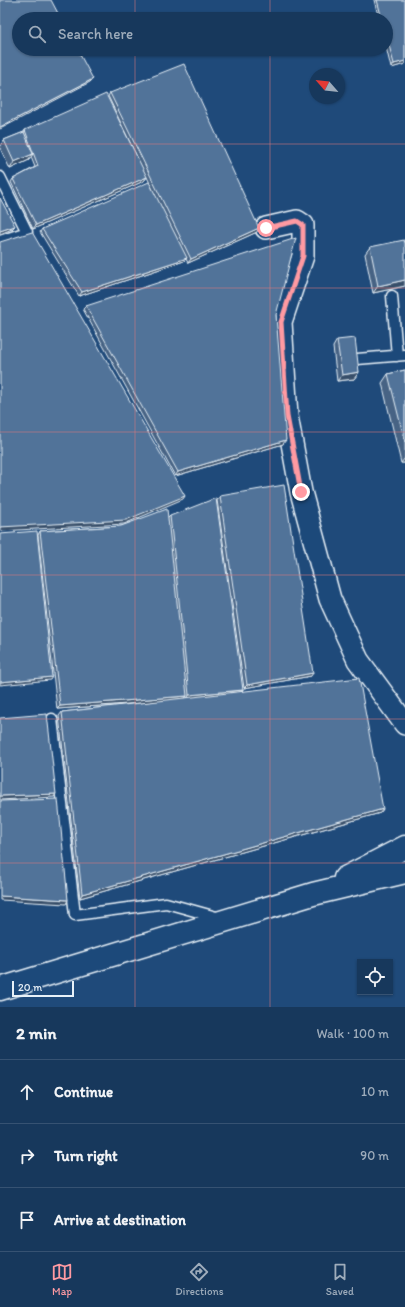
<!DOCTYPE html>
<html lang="en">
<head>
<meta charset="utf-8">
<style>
	:root { --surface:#17385c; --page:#203f62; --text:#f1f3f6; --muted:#9eacbb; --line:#365272; --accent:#ff9aa2 }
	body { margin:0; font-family:Itim,sans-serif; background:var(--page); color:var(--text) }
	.controls { position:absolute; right:12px; bottom:12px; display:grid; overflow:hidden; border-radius:0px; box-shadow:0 1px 3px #0004 }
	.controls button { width:36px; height:36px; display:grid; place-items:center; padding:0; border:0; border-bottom:1px solid var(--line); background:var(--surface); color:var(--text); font:20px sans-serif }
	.compass { position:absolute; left:309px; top:68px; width:36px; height:36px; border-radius:50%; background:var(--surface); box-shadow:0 1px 3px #0004; rotate:298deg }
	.scale { position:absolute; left:12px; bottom:10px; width:62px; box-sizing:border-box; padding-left:4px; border:2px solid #e8f1f8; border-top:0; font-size:11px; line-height:14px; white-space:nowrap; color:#e8f1f8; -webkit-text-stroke:3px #1f4a7a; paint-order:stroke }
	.stop { position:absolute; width:12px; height:12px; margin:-9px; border:3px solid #ff9aa2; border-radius:50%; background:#fff }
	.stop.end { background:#ff9aa2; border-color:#fff; box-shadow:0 1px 4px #0008 }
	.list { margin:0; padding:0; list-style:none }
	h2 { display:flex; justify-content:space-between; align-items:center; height:52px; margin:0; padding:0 16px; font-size:17px }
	h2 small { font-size:13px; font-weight:400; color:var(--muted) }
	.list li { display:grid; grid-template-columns:26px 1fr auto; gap:12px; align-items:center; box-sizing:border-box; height:64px; padding:0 16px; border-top:1px solid var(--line) }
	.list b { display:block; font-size:15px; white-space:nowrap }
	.list em { font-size:13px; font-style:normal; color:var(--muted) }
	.icon { flex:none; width:22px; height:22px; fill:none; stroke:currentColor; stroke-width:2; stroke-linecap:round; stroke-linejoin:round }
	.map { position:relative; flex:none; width:405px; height:1007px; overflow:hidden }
	.search { position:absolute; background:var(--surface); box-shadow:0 1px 3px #0004; left:12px; right:12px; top:12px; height:44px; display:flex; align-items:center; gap:10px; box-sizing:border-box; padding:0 14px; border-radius:22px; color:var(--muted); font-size:15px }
	.sheet { height:244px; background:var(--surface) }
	nav { display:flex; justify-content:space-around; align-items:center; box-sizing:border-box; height:56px; border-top:1px solid var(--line); background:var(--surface); font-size:11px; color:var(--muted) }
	nav a { display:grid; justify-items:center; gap:2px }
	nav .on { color:var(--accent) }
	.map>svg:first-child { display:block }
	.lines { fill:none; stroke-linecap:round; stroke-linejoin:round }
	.lane-casing { stroke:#e8f1f8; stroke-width:13 }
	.street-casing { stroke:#e8f1f8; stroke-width:24 }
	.secondary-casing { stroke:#e8f1f8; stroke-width:25 }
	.lane { stroke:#1f4a7a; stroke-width:10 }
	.street { stroke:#1f4a7a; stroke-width:21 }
	.secondary { stroke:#1f4a7a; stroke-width:22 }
	.wall { fill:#466384; stroke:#e8f1f8 }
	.shaded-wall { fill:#39506b; stroke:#e8f1f8 }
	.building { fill:#517399; stroke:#e8f1f8 }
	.route { stroke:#ff9aa2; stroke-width:5 }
	.grid { fill:none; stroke:#dd787b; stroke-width:1; stroke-opacity:0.55 }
</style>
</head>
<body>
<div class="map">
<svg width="405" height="1007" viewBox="0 0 405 1007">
	<rect width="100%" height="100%" fill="#1f4a7a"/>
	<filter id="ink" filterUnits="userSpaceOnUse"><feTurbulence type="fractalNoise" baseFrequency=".025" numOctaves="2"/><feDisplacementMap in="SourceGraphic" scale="8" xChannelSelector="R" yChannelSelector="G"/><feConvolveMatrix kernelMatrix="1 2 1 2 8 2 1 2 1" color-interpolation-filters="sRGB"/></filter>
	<g filter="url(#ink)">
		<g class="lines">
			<!-- lane casing -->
			<g class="lane-casing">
				<path id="lane" d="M0 177 27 232 0 241
					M392 296 397 356
					M357 359 405 355
					M52 719 75 915 166 903 220 918"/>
			</g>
			<!-- street casing -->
			<g class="street-casing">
				<path id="street" d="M266 228 297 221 303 225V256L281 322 287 416 301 492 330 599 358 660 405 724"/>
			</g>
			<!-- secondary casing -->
			<g class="secondary-casing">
				<path id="secondary" d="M345 878 405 847
					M0 989 313 894 405 872"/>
			</g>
			<!-- lane -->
			<use href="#lane" class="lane"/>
			<!-- street -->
			<use href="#street" class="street"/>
			<!-- secondary -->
			<use href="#secondary" class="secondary"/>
		</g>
		<!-- wall -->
		<path class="wall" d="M374 0H405V64L391 68 386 47V19H379Z
			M110 93 259 228 257 232 188 263 186 259 184 261 79 296 40 232 42 229 153 190 147 177 144 181 33 229 11 182 13 179 35 167 31 157 29 160 10 169 0 148V146L4 140 24 132 25 130 138 159 108 96Z
			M370 247 405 286 373 293 365 254Z
			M86 306 276 315 283 444 175 476 83 309Z
			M337 340 359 372 354 379 337 381 333 347Z
			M405 370V463H401L382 383 388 374Z
			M220 496 311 676 244 688 217 500Z
			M170 516 243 690 241 691 383 809 380 813 80 898 59 716 62 712 141 703 57 709 38 535 40 531 121 526 168 518Z"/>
		<!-- shaded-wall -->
		<path class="shaded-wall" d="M405 61V64L391 68 394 64Z
			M93 79 90 82 0 129V127Z
			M33 154 29 160 10 169 14 162Z
			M147 177 144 181 33 229 36 225Z
			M15 226 12 229 0 234V231Z
			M259 228 257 232 188 263 191 259Z
			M187 258 184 261 79 296 82 292Z
			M405 280V286L373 293 378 286Z
			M359 372 354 379 337 381 342 375Z
			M286 440 283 444 175 476 178 472Z
			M405 458V463H401Z
			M185 496 183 499 124 524 0 531V527Z
			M313 673 311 676 244 688 247 685Z
			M52 677 50 680 0 685V682Z
			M243 690 240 693 187 699 189 695Z
			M187 696 184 700 57 709 60 706Z
			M56 794 54 797 0 800V796Z
			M383 809 380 813 80 898 82 894Z
			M0 896 68 900 66 904 0 900Z"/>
		<!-- building -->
		<path class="building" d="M0 0H51L61 19H19V49H77L93 79 0 127Z
			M377 0H405V61L394 64 386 34V19H382Z
			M184 64 259 228 191 259 110 93Z
			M106 94 147 177 36 225 13 179 38 166 25 130Z
			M24 132 33 154 14 162 4 140Z
			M149 182 187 258 82 292 42 229Z
			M0 198 15 226 0 231Z
			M32 232 185 496 126 520 0 527V242Z
			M296 238 276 315 286 440 178 472 86 306Z
			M404 240 405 244V280L378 286 370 247Z
			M355 338 359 372 342 375 337 340Z
			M405 370V442L388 374Z
			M284 485 313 673 247 685 220 496Z
			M216 498 243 690 189 695 170 516Z
			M167 509 187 696 60 706 40 531 121 526Z
			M37 531 52 677 0 682V534Z
			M359 678 383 809 82 894 62 712Z
			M47 714 56 794 0 796V718Z
			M58 799 68 900 0 896V801Z"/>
	</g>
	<g class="lines" filter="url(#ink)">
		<!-- route -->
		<path class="route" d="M266 228 297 221 303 225V256L281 322 287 416 301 492"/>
	</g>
	<!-- grid -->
	<path class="grid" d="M135 0V19M270 0V19M135 49V1007M270 49V1007M0 144H405M0 288H405M0 432H405M0 575H405M0 719H405M0 863H405"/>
</svg>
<div class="controls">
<button><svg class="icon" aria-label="locate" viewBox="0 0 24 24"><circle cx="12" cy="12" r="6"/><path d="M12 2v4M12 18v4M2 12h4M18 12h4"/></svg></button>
</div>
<svg class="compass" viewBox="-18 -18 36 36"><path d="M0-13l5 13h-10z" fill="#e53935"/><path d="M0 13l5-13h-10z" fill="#9eacbb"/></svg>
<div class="scale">20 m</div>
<div class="stop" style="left:266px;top:228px"></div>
<div class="stop end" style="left:301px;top:492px"></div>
<div class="search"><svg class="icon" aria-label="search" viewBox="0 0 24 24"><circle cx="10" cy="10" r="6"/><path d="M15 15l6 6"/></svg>Search here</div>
</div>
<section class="sheet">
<h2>2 min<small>Walk · 100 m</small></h2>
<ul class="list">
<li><svg class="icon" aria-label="ahead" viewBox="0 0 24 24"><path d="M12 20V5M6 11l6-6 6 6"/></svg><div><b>Continue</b></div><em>10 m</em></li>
<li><svg class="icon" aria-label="right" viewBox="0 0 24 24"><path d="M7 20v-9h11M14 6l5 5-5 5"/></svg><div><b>Turn right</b></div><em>90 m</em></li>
<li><svg class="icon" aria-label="arrive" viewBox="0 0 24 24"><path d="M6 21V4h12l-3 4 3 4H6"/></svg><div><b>Arrive at destination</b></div></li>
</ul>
</section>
<nav>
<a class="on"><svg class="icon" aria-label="map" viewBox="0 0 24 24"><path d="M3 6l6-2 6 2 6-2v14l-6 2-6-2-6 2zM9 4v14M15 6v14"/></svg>Map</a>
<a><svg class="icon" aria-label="directions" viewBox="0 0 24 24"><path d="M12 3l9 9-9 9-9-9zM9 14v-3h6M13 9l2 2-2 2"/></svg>Directions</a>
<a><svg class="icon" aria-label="saved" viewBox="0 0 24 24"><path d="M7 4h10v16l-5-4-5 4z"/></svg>Saved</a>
</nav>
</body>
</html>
